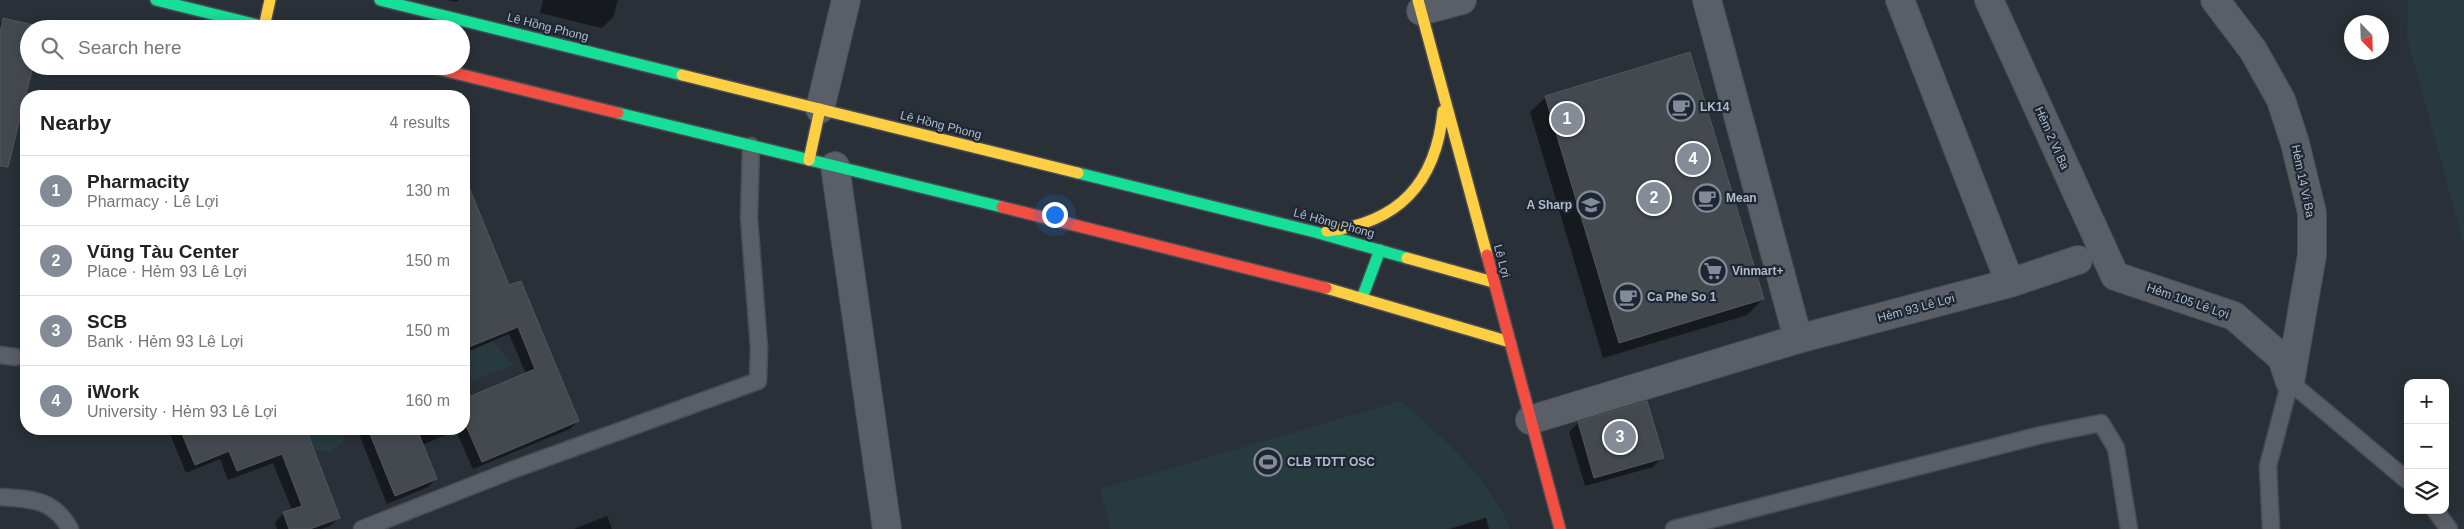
<!DOCTYPE html>
<html lang="en">
<head>
<meta charset="utf-8">
<style>
	:root { --surface:#fff; --page:#f6f6f6; --text:#222; --muted:#767676; --line:#e0e0e0; --accent:#848b96 }
	body { margin:0; font-family:Helvetica,sans-serif; background:var(--page); color:var(--text) }
	.controls { position:absolute; right:15px; bottom:15px; display:grid; overflow:hidden; border-radius:10px; box-shadow:0 2px 12px #0003 }
	.controls button { width:45px; height:45px; display:grid; place-items:center; padding:0; border:0; border-bottom:1px solid var(--line); background:var(--surface); color:var(--text); font:25px sans-serif }
	.compass { position:absolute; left:2344px; top:15px; width:45px; height:45px; border-radius:50%; background:var(--surface); box-shadow:0 2px 12px #0003; rotate:157deg }
	.you { position:absolute; left:1054px; top:214px; width:18px; height:18px; margin:-12px; border:4px solid #fff; border-radius:50%; background:#1a73e8; box-shadow:0 0 0 8px #1a73e833 }
	.badge { display:grid; place-items:center; width:32px; height:32px; border-radius:50%; background:var(--accent); color:#fff; font-size:16px; font-weight:700 }
	.pin { position:absolute; translate:-50% -50%; border:2px solid #fff; box-shadow:0 1px 5px #0006 }
	.list { margin:0; padding:0; list-style:none }
	h2 { display:flex; justify-content:space-between; align-items:center; height:65px; margin:0; padding:0 20px; font-size:21px }
	h2 small { font-size:16px; font-weight:400; color:var(--muted) }
	.list li { display:grid; grid-template-columns:32px 1fr auto; gap:15px; align-items:center; box-sizing:border-box; height:70px; padding:0 20px; border-top:1px solid var(--line) }
	.list b { display:block; font-size:19px; white-space:nowrap }
	.list p { margin:0; font-size:16px; white-space:nowrap; color:var(--muted) }
	.list em { font-size:16px; font-style:normal; color:var(--muted) }
	.icon { flex:none; width:28px; height:28px; fill:none; stroke:currentColor; stroke-width:2; stroke-linecap:round; stroke-linejoin:round }
	.map { position:relative; flex:none; width:2464px; height:529px; overflow:hidden }
	.search { position:absolute; background:var(--surface); box-shadow:0 2px 12px #0003; left:20px; top:20px; width:450px; height:55px; display:flex; align-items:center; gap:12px; box-sizing:border-box; padding:0 18px; border-radius:28px; color:var(--muted); font-size:19px }
	.panel { position:absolute; background:var(--surface); box-shadow:0 2px 12px #0003; left:20px; top:90px; width:450px; height:345px; border-radius:20px }
	.map>svg:first-child { display:block }
	.green { fill:#273a3e }
	.shadow { fill:#0007 }
	.building { fill:#444950; stroke:#52575f }
	.lines { fill:none; stroke-linecap:round; stroke-linejoin:round }
	.lane-casing { stroke:#484c53; stroke-width:19 }
	.street-casing { stroke:#484c53; stroke-width:30 }
	.fast-casing { stroke:#484c55; stroke-width:14 }
	.slow-casing { stroke:#484c55; stroke-width:14 }
	.jam-casing { stroke:#484c55; stroke-width:14 }
	.lane { stroke:#5a5e66; stroke-width:16 }
	.street { stroke:#5a5e66; stroke-width:28 }
	.fast { stroke:#16e098; stroke-width:11 }
	.slow { stroke:#ffcf43; stroke-width:11 }
	.jam { stroke:#f24e42; stroke-width:11 }
	.labels { text-anchor:middle; stroke-width:4.5; stroke-linejoin:round; paint-order:stroke }
	.street-label { font-size:12px; fill:#b4bcc9; stroke:#1d2633 }
	.poi-label { font-size:12px; font-weight:bold; fill:#b4bcc9; stroke:#1d2633; text-anchor:start }
</style>
</head>
<body>
<div class="map">
<svg width="2464" height="529" viewBox="0 0 2464 529">
	<rect width="100%" height="100%" fill="#2a3038"/>
	<!-- green -->
	<path class="green" d="M2408 0H2464V245L2407 37Z
		M493 341 513 365 464 384V354Z
		M1401 401C1443 439 1488 475 1510 529H1490L1486 517 1446 529H1111L1100 489Z
		M305 429H344L343 442 331 452 313 449 304 433Z"/>
	<!-- shadow -->
	<path class="shadow" d="M447 0H459L457 2Z
		M543 0H618L613 17 602 28 540 13Z
		M4 19 41 28 29 29 9 158 0 167V23Z
		M1546 97 1763 299 1747 315 1603 358 1530 112Z
		M464 176 508 287 578 421 570 429 473 469 456 431 422 445 436 479 428 487 387 504 357 429H464V400L526 374 509 334 464 353Z
		M1578 423 1662 457 1653 467 1585 486 1569 432Z
		M168 429H304L339 517 330 526 322 529H277L275 522 284 513 292 510 273 463 228 480 220 459 186 473Z
		M607 516 612 529H574Z
		M1486 518 1489 529H1450Z"/>
	<!-- building -->
	<path class="building" d="M3 18 42 27 29 29V66H33L8 167 0 166V32Z
		M1690 52 1764 299 1619 343 1545 96Z
		M464 175 509 285 521 281 579 421 482 462 464 421V399L535 369 518 327 464 349Z
		M1647 401 1664 458 1594 478 1578 422Z
		M180 429H306L340 518 310 529H289L283 512 302 506 282 454 237 471 229 451 195 465Z
		M368 429H417L437 479 395 496Z"/>
	<g class="lines">
		<!-- lane casing -->
		<g class="lane-casing">
			<path id="lane" d="M0 355 15 357
				M0 497C31 499 54 499 70 529
				M2435 510 2449 529
				M362 529 512 470 758 381 759 348 749 218 751 146
				M1674 529 2041 435 2101 423 2116 448 2129 529
				M2271 529 2268 466 2290 382 2408 481"/>
		</g>
		<!-- street casing -->
		<g class="street-casing">
			<path id="street" d="M1707 0 1798 339
				M1900 0 2010 283
				M1989 0 2115 276 2234 316 2282 358 2290 382
				M2215 0 2253 50 2281 100 2295 143 2312 213V255L2290 382
				M1421 11 1462 0
				M820 109 846 0
				M835 166 887 529
				M1530 420 1798 339 2010 283 2078 260"/>
		</g>
		<!-- fast casing -->
		<g class="fast-casing">
			<path id="fast" d="M156 0 273 29
				M380 0 682 75
				M618 113 1002 207
				M1078 173 1315 232 1407 258
				M1362 298 1380 250"/>
		</g>
		<!-- slow casing -->
		<g class="slow-casing">
			<path id="slow" d="M1418 0 1487 255
				M264 27 270 0
				M682 75 1078 173
				M809 160 820 109
				M1327 231C1399 223 1436 183 1443 111
				M1407 258 1493 282
				M1326 288 1510 342"/>
		</g>
		<!-- jam casing -->
		<g class="jam-casing">
			<path id="jam" d="M426 66 618 113
				M1002 207 1326 288
				M1487 255 1560 529"/>
		</g>
		<!-- lane -->
		<use href="#lane" class="lane"/>
		<!-- street -->
		<use href="#street" class="street"/>
		<!-- fast -->
		<use href="#fast" class="fast"/>
		<!-- slow -->
		<use href="#slow" class="slow"/>
		<!-- jam -->
		<use href="#jam" class="jam"/>
	</g>
	<!-- icons -->
	<defs>
		<g id="cafe-ring" transform="scale(1.4375)"><circle r="9.5" fill="#1d2633" stroke="#848b96" stroke-width="1.5"/><path d="M-5.5-4.5H6V0H3Q3 3.5 0 3.5H-2.5Q-5.5 3.5-5.5 0ZM3-3.2v2h1.7v-2ZM-6 4.5H4V6H-6Z" fill="#848b96"/></g>
		<g id="university-ring" transform="scale(1.4375)"><circle r="9.5" fill="#1d2633" stroke="#848b96" stroke-width="1.5"/><path d="M0-5L7-2L0 1L-7-2ZM-4 1L0 2.5L4 1V4Q0 6-4 4Z" fill="#848b96"/></g>
		<g id="supermarket-ring" transform="scale(1.4375)"><circle r="9.5" fill="#1d2633" stroke="#848b96" stroke-width="1.5"/><path d="M-6-5.5h2.5l.6 2H6L4.5 2H-2.5L-4.4-4H-6ZM-1.5 3.2a1.3 1.3 0 1 0 .1 0ZM3 3.2a1.3 1.3 0 1 0 .1 0Z" fill="#848b96"/></g>
		<g id="stadium-ring" transform="scale(1.4375)"><circle r="9.5" fill="#1d2633" stroke="#848b96" stroke-width="1.5"/><path d="M0-5a6.5 5 0 1 0 0 10a6.5 5 0 1 0 0-10ZM-3.5-1.8h7v3.6h-7Z" fill="#848b96"/></g>
	</defs>
	<g fill-rule="evenodd">
		<use href="#cafe-ring" x="1681" y="107"/>
		<use href="#cafe-ring" x="1707" y="198"/>
		<use href="#university-ring" x="1591" y="205"/>
		<use href="#supermarket-ring" x="1713" y="271"/>
		<use href="#cafe-ring" x="1628" y="297"/>
		<use href="#stadium-ring" x="1268" y="462"/>
	</g>
	<g class="labels">
		<!-- street labels -->
		<g class="street-label">
			<text transform="translate(548 27) rotate(14)" y="4">Lê Hồng Phong</text>
			<text transform="translate(941 125) rotate(14)" y="4">Lê Hồng Phong</text>
			<text transform="translate(2052 138) rotate(66)" y="4">Hẻm 2 Vi Ba</text>
			<text transform="translate(2303 181) rotate(78)" y="4">Hẻm 14 Vi Ba</text>
			<text transform="translate(1334 223) rotate(15)" y="4">Lê Hồng Phong</text>
			<text transform="translate(1502 261) rotate(75)" y="4">Lê Lợi</text>
			<text transform="translate(2188 301) rotate(19)" y="4">Hẻm 105 Lê Lợi</text>
			<text transform="translate(1916 308) rotate(-15)" y="4">Hẻm 93 Lê Lợi</text>
		</g>
		<!-- poi labels -->
		<g class="poi-label">
			<text x="1700" y="111">LK14</text>
			<text x="1726" y="202">Mean</text>
			<text x="1572" y="209" text-anchor="end">A Sharp</text>
			<text x="1732" y="275">Vinmart+</text>
			<text x="1647" y="301">Ca Phe So 1</text>
			<text x="1287" y="466">CLB TDTT OSC</text>
		</g>
	</g>
</svg>
<div class="controls">
<button>+</button>
<button>−</button>
<button><svg class="icon" aria-label="layers" viewBox="0 0 24 24"><path d="M12 4l9 5-9 5-9-5zM3 14l9 5 9-5"/></svg></button>
</div>
<svg class="compass" viewBox="-18 -18 36 36"><path d="M0-13l5 13h-10z" fill="#e53935"/><path d="M0 13l5-13h-10z" fill="#767676"/></svg>
<div class="you"></div>
<div class="pin badge" style="left:1567px;top:119px">1</div>
<div class="pin badge" style="left:1654px;top:198px">2</div>
<div class="pin badge" style="left:1620px;top:437px">3</div>
<div class="pin badge" style="left:1693px;top:159px">4</div>
<div class="search"><svg class="icon" aria-label="search" viewBox="0 0 24 24"><circle cx="10" cy="10" r="6"/><path d="M15 15l6 6"/></svg>Search here</div>
<section class="panel">
<h2>Nearby<small>4 results</small></h2>
<ul class="list">
<li><span class="badge">1</span><div><b>Pharmacity</b><p>Pharmacy · Lê Lợi</p></div><em>130 m</em></li>
<li><span class="badge">2</span><div><b>Vũng Tàu Center</b><p>Place · Hẻm 93 Lê Lợi</p></div><em>150 m</em></li>
<li><span class="badge">3</span><div><b>SCB</b><p>Bank · Hẻm 93 Lê Lợi</p></div><em>150 m</em></li>
<li><span class="badge">4</span><div><b>iWork</b><p>University · Hẻm 93 Lê Lợi</p></div><em>160 m</em></li>
</ul>
</section>
</div>
</body>
</html>
